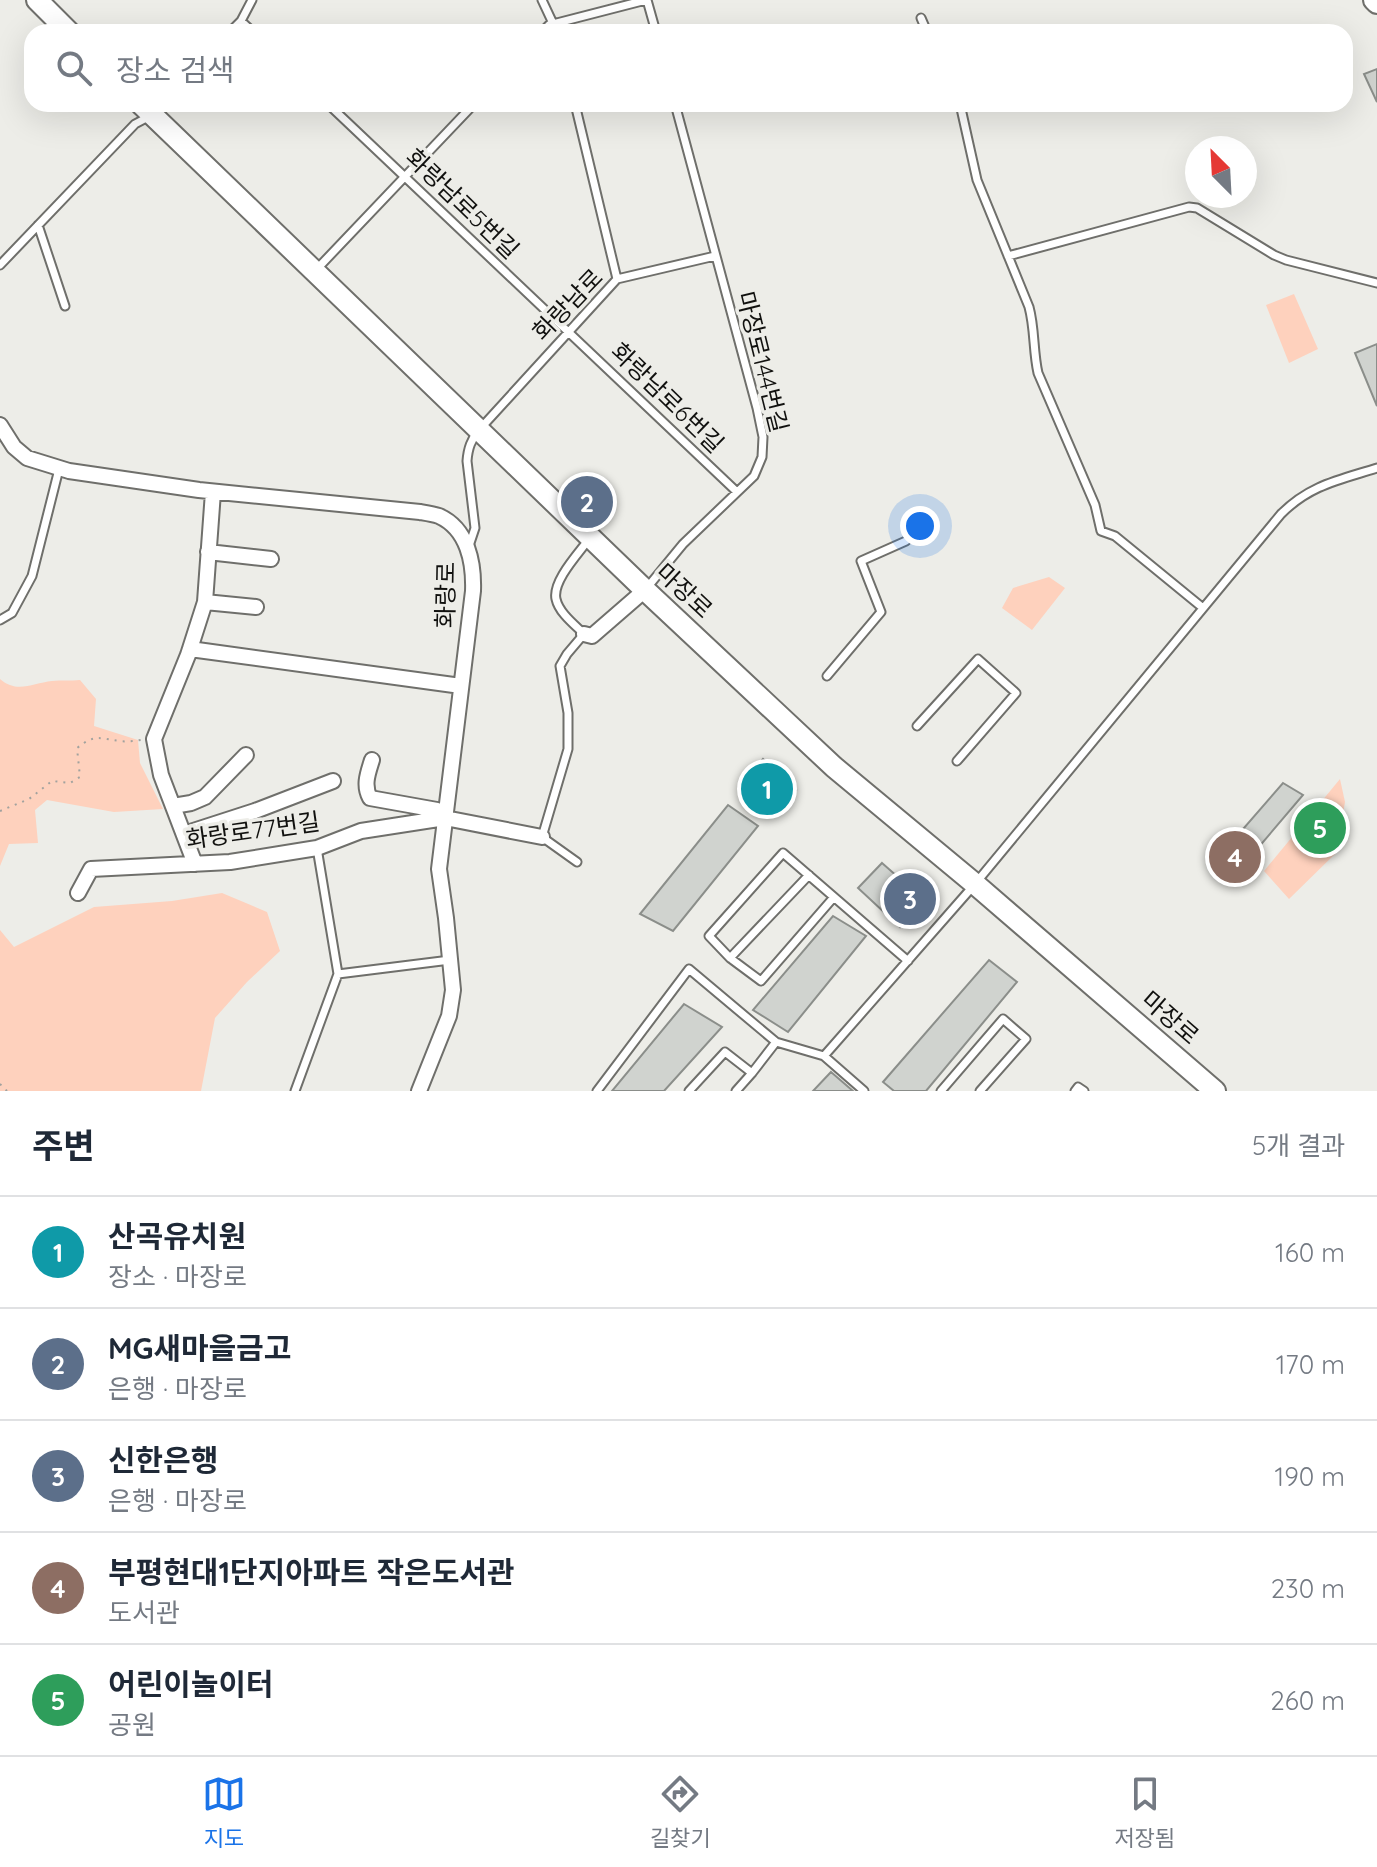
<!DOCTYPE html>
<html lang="ko">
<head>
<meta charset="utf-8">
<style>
	:root { --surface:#fff; --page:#f6f6f7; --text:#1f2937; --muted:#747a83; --line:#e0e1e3; --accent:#1a73e8 }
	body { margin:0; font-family:Quicksand,"Noto Sans KR",sans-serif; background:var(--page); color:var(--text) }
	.compass { position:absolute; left:1185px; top:136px; width:72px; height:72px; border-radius:50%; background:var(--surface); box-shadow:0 8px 32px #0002; rotate:336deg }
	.you { position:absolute; left:920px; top:526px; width:28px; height:28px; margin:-20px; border:6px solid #fff; border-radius:50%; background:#1a73e8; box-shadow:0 0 0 12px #1a73e833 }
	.badge { display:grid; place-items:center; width:52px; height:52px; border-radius:50%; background:var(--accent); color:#fff; font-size:26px; font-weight:700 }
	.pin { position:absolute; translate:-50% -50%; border:4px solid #fff; box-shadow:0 2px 8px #0006 }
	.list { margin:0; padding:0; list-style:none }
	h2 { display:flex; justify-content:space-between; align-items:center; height:104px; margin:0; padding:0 32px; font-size:34px }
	h2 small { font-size:26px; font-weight:400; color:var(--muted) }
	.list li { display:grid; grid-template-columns:52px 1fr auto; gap:24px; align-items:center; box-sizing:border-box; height:112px; padding:0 32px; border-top:2px solid var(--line) }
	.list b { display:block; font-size:30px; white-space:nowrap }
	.list p { margin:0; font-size:26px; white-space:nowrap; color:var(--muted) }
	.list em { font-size:26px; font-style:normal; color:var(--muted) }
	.icon { flex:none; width:44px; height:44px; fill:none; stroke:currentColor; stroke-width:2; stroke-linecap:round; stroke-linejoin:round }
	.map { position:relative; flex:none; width:1377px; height:1091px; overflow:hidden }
	.search { position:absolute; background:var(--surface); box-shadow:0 8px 32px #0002; left:24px; right:24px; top:24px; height:88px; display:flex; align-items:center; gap:20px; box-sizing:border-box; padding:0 28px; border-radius:24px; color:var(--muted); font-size:30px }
	.sheet { height:664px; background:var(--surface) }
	nav { display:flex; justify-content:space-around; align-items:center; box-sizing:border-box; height:112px; border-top:2px solid var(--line); background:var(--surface); font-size:22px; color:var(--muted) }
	nav a { display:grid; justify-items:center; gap:4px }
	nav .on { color:var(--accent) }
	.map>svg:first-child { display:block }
	.green { fill:#fed1bd }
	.building { fill:#d0d3cf; stroke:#8b8e8a; stroke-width:2 }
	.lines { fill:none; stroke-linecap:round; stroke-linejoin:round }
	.service-casing { stroke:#6f6f6b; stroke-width:11 }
	.minor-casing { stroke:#6f6f6b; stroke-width:18 }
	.secondary-casing { stroke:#6f6f6b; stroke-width:24 }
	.path { stroke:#a2a29e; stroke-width:2; stroke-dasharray:2 6; stroke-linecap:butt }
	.service { stroke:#fff; stroke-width:7 }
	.minor { stroke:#fff; stroke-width:14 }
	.secondary { stroke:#fff; stroke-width:20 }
	.labels { text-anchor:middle; stroke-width:7; stroke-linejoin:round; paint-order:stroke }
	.street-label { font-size:24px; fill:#11110f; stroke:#edede8 }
</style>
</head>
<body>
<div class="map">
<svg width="1377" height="1091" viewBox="0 0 1377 1091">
	<rect width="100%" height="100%" fill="#edede8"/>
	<!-- green -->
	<path class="green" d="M1294 294 1318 349 1289 363 1266 305Z
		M1049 577 1065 588 1032 630 1002 608 1013 588Z
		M0 679C17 694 33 683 52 681 61 680 71 681 80 680L96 699 94 726 138 740 140 763 163 809 114 812 47 800 35 810 38 843 9 844 0 866Z
		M1340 779 1345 802 1336 853 1289 899 1264 871Z
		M222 893 267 912 280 951 247 982 215 1018 201 1091H0V930L14 947 94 907 172 901Z"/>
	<!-- building -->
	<path class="building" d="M1377 69V102L1364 74Z
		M1377 344V406L1355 353Z
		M763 759 796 790 773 816 739 787Z
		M1283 783 1303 795 1235 875 1217 859Z
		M728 805 758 826 673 931 640 914Z
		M882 863 923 899 900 927 858 888Z
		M833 916 866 936 788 1032 753 1010Z
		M989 960 1017 982 926 1091H894L883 1082Z
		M684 1004 722 1027 664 1091H612Z
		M831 1072 853 1091H813Z"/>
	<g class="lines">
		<!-- service casing -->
		<g class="service-casing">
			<path id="service" d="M542 0 557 32
				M647 0 656 32
				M921 18 927 32
				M241 21 253 32
				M230 32 241 21 252 0
				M542 32 549 25 646 0
				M328 104 737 492
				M575 104 617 279
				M960 104 977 180 1029 307C1035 329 1033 351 1038 373L1095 505 1101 531 1115 536 1203 608
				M38 225 65 306
				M1008 256 1189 207 1197 208 1274 255 1286 260 1377 283
				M0 265 135 124 152 115 163 104
				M316 270 474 104
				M469 546 475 528 467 461C468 448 471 440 479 430L617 279 715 256
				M646 589 683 544 754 476 762 457 763 437 757 408 675 104
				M0 620 12 613 32 576 59 469
				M827 676 881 612 861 561 906 541
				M917 726 978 659 1016 693 957 761
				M577 862 542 837 568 749V713L560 666 567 654 584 634C575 625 559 613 556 599 552 581 579 553 589 539
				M834 897 761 981 730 958 709 936 783 853 908 961
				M730 958 809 875
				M338 974 450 960
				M752 1073 776 1042
				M295 1091 338 974 317 848
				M597 1091 689 969 776 1042 824 1056
				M689 1091 725 1052 752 1073 736 1091
				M864 1091 824 1056 975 884 1281 514C1310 485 1339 480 1377 468
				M941 1091 1003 1019 1026 1039 980 1091
				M1075 1091 1078 1087 1084 1091"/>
		</g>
		<!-- minor casing -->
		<g class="minor-casing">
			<path id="minor" d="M0 425 14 447 27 458 69 471 199 490 420 512C426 513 433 514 439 516 468 529 474 563 473 591L439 869 446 918 453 990 449 1016 419 1091
				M208 552 271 559
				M205 602 256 607
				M584 634 592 636 645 590
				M190 649 461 686
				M372 760C368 773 363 785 370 798L437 810 445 818 542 837
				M173 806 191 803 205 797 246 755
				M184 834 255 811 333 781
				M195 864 161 775 154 739 188 655 205 602 213 492
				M78 893 91 869 230 862 317 848 361 831 445 818"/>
		</g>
		<!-- secondary casing -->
		<g class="secondary-casing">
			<path id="secondary" d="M37 0 69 32
				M1374 0 1377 3
				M141 104 645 590 834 767 975 884 1215 1091"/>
		</g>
		<!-- path -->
		<path class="path" d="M0 811 29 799 52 781 70 783 80 777 77 748C96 733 100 739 120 741 127 742 134 741 141 740
			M0 1084 7 1091"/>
		<!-- service -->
		<use href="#service" class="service"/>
		<!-- minor -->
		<use href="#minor" class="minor"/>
		<!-- secondary -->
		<use href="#secondary" class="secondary"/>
	</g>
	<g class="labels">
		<!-- street labels -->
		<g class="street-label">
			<text transform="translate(462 204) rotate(44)" y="8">화랑남로5번길</text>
			<text transform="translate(568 305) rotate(-46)" y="8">화랑남로</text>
			<text transform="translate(762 362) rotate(76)" y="8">마장로144번길</text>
			<text transform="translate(667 398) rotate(44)" y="8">화랑남로6번길</text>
			<text transform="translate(684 591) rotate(43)" y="8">마장로</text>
			<text transform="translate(446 595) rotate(-89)" y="8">화랑로</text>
			<text transform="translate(253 831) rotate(-8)" y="8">화랑로77번길</text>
			<text transform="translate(1170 1018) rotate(41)" y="8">마장로</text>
		</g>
	</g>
</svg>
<svg class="compass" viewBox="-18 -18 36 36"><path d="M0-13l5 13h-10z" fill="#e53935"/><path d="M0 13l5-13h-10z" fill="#747a83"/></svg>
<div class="you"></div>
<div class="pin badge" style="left:767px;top:789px;background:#0f9aa8">1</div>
<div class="pin badge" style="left:587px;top:502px;background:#5c6f8a">2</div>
<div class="pin badge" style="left:910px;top:899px;background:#5c6f8a">3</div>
<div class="pin badge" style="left:1235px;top:857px;background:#8d6e63">4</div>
<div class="pin badge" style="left:1320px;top:828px;background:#2e9e5b">5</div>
<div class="search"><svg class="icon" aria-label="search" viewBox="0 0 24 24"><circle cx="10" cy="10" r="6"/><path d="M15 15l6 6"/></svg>장소 검색</div>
</div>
<section class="sheet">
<h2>주변<small>5개 결과</small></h2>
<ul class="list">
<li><span class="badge" style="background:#0f9aa8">1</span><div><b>산곡유치원</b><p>장소 · 마장로</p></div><em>160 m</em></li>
<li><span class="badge" style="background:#5c6f8a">2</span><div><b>MG새마을금고</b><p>은행 · 마장로</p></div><em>170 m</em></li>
<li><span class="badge" style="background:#5c6f8a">3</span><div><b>신한은행</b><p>은행 · 마장로</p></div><em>190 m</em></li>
<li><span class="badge" style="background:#8d6e63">4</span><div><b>부평현대1단지아파트 작은도서관</b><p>도서관</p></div><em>230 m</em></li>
<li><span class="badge" style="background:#2e9e5b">5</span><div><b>어린이놀이터</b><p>공원</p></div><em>260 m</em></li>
</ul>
</section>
<nav>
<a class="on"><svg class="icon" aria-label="map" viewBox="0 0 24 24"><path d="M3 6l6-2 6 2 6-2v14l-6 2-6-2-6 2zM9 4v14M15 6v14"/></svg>지도</a>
<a><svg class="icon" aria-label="directions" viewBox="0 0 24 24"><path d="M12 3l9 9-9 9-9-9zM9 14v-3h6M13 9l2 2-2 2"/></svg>길찾기</a>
<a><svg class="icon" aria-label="saved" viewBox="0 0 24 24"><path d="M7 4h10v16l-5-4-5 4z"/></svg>저장됨</a>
</nav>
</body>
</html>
